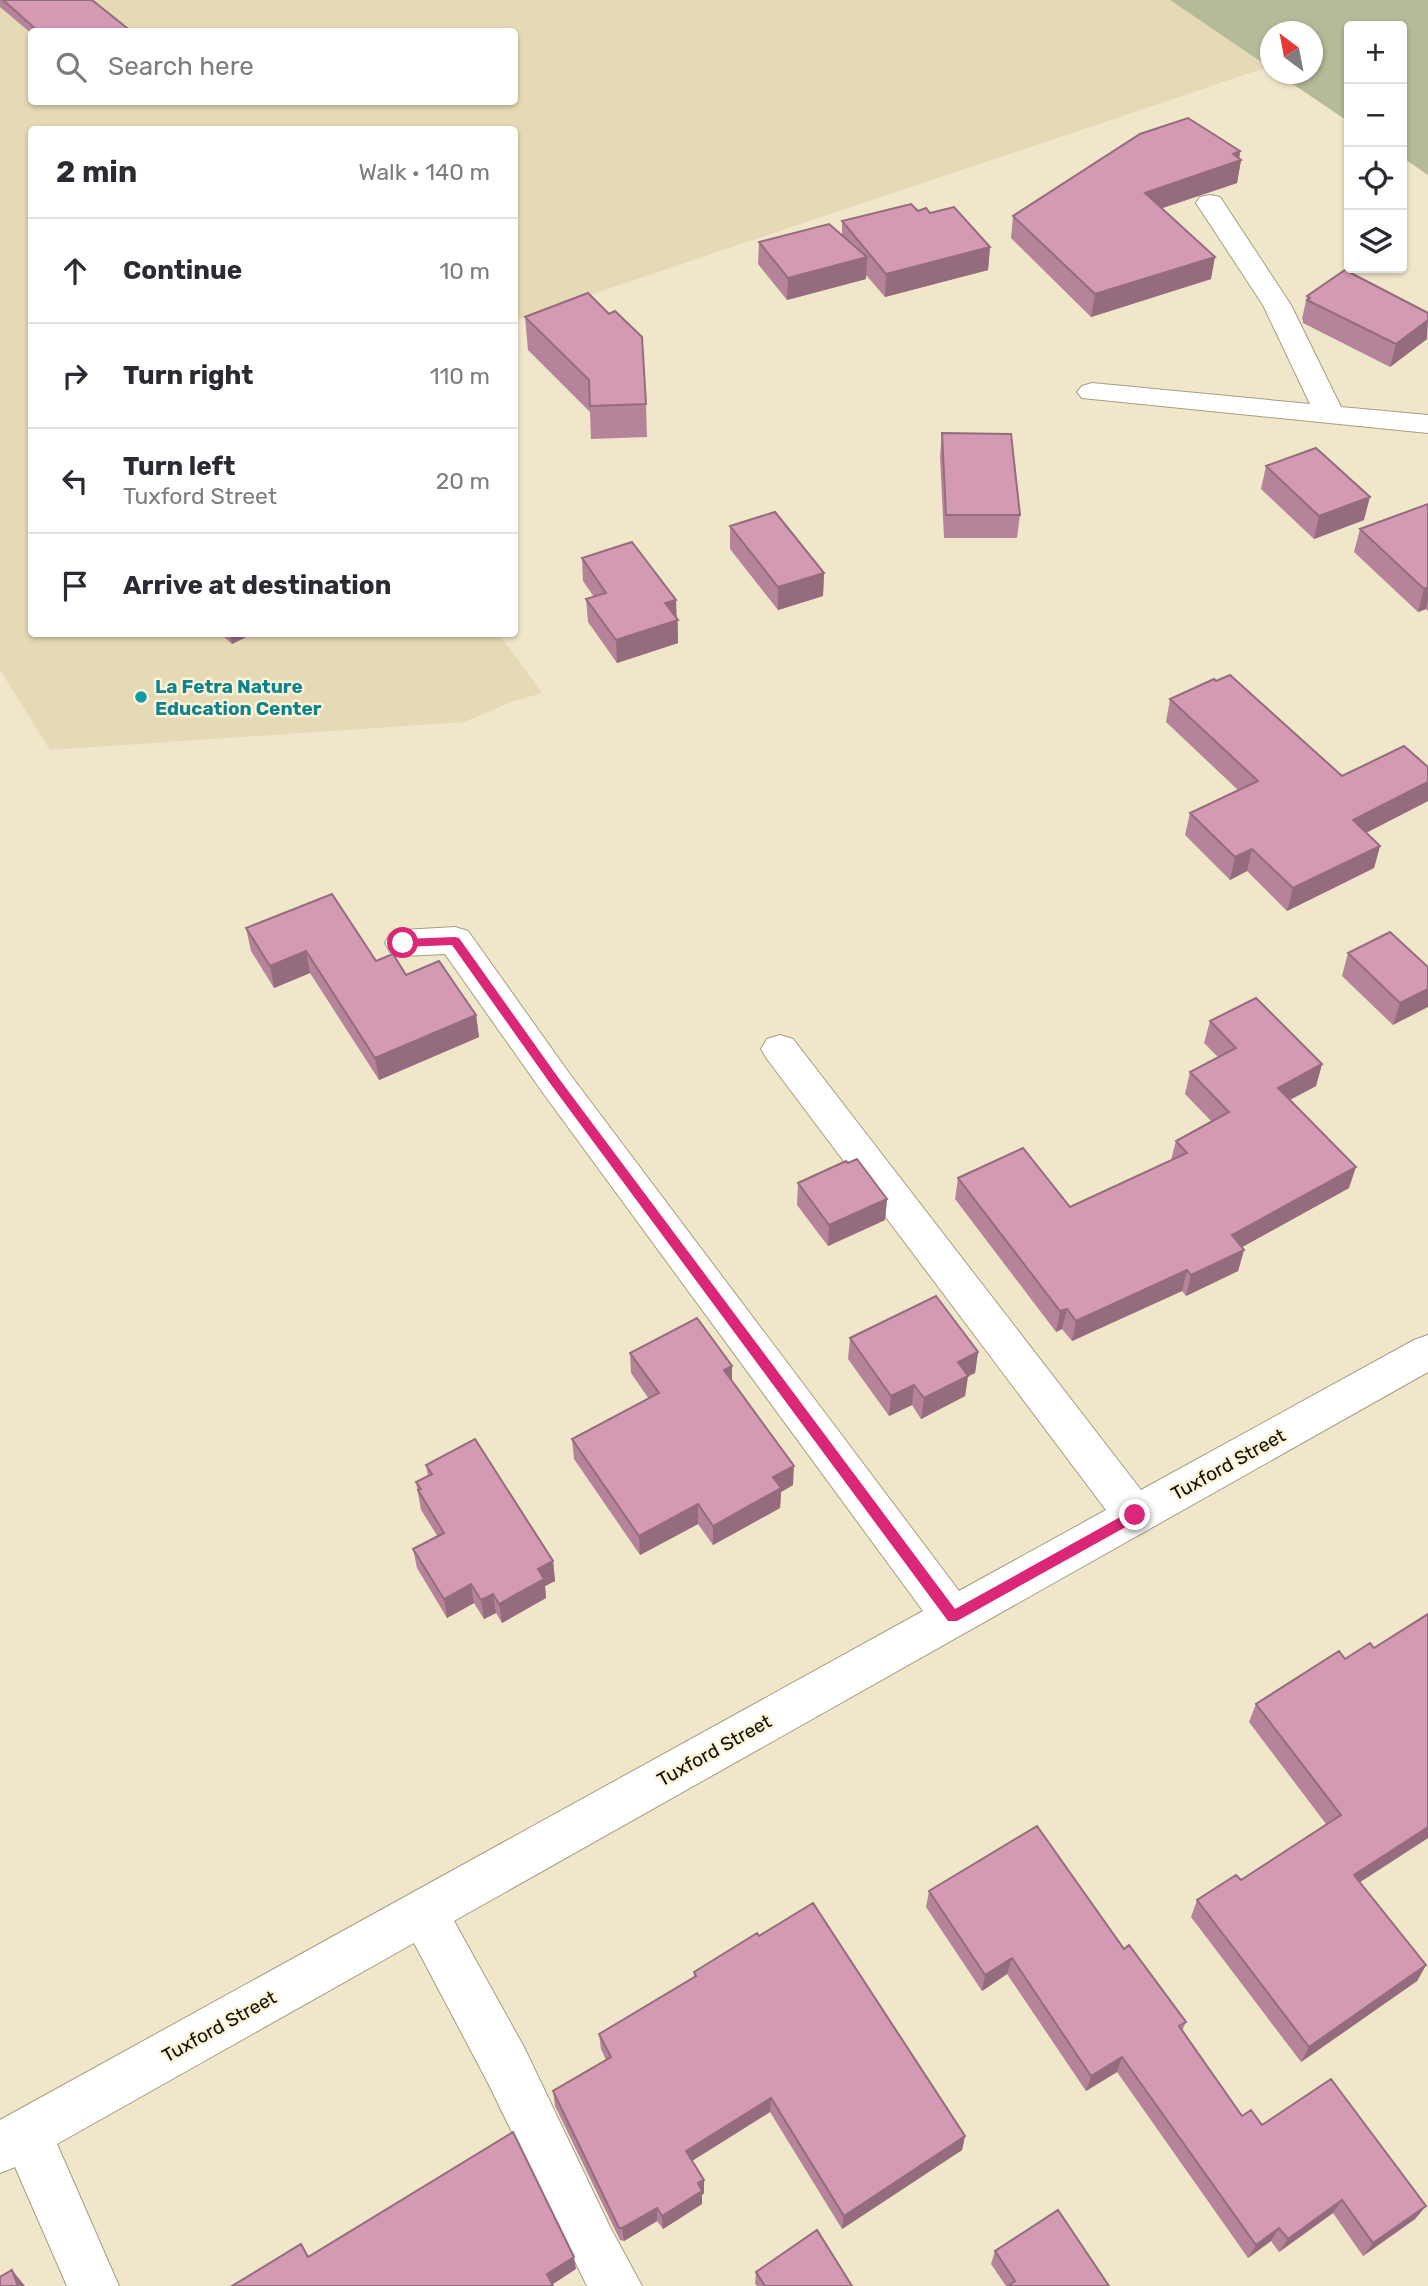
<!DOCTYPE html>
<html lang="en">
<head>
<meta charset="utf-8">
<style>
	:root { --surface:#fff; --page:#f7f7f7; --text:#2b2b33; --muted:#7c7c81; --line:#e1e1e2 }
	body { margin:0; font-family:Rubik,sans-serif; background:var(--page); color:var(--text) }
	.controls { position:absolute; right:21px; top:21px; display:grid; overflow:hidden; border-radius:7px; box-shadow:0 2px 5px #0004 }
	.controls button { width:63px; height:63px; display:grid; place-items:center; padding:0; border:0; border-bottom:2px solid var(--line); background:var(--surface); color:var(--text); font:35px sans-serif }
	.compass { position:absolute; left:1260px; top:21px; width:63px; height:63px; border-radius:50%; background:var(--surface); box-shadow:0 2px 5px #0004; rotate:328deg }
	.stop { position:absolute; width:21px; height:21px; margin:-16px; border:5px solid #db2777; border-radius:50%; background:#fff }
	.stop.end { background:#db2777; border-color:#fff; box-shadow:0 2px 7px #0008 }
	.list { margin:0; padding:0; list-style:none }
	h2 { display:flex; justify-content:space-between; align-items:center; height:91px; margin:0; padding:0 28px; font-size:30px }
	h2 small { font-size:23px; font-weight:400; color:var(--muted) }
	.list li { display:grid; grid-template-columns:46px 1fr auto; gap:21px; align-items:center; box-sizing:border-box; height:105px; padding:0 28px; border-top:2px solid var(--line) }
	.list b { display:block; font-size:26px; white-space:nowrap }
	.list p { margin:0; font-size:23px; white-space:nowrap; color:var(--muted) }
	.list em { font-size:23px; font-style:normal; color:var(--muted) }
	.icon { flex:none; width:38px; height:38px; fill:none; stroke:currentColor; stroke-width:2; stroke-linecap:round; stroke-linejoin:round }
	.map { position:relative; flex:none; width:1428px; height:2286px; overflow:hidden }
	.search { position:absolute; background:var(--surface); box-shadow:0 2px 5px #0004; left:28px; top:28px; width:490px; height:77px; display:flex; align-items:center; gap:18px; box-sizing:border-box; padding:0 24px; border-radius:7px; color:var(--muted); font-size:26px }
	.panel { position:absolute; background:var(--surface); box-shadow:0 2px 5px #0004; left:28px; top:126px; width:490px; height:511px; border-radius:7px }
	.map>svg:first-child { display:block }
	.built { fill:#e5d9b6; fill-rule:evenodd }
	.green { fill:#b5bb98 }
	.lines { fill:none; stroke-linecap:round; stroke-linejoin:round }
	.minor-casing { stroke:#a69d82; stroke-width:2 }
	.minor { fill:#fff; fill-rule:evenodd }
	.wall { fill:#b6849a }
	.shaded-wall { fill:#946c7d }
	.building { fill:#d49ab3; stroke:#946c7d; stroke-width:2 }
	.route { fill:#db2777 }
	.culture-dot { fill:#0f9aa8; stroke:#fdf3d7; stroke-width:2.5 }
	.labels { text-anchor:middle; stroke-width:5; stroke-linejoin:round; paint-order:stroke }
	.culture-label { font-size:19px; font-weight:bold; fill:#0d838f; stroke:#fdf3d7; text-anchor:start }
	.street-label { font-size:19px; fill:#120f06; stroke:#fdf3d7 }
</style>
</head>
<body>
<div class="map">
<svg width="1428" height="2286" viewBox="0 0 1428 2286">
	<rect width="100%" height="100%" fill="#f0e6ca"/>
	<!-- built -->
	<path class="built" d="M0 0H1170L1268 67 515 320 514 130H32V634H499L542 693 511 702 464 722 50 750 0 670ZM32 32H514V102H32Z"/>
	<!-- green -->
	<path class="green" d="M1170 0H1428V175L1402 157V26H1349V122L1278 74H1312V32H1270V68Z"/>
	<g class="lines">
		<!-- minor casing -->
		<g class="minor-casing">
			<path id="minor" d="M1210 195 1220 197 1291 305 1341 407 1428 415V433L1082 398 1077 392 1082 386 1092 383 1310 404 1263 305 1196 203 1200 197Z
				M455 927 468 931 569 1073 959 1591 1106 1510 767 1059 761 1049 767 1039 780 1035 793 1039 1141 1490 1414 1340 1428 1335V1372L454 1921 524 2047 610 2227 642 2286H587L488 2083 414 1943 57 2144 119 2286H67L15 2167 0 2173V2120L923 1611 543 1093 445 954 403 956 390 952 385 943 390 934 403 930Z"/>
		</g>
		<!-- minor -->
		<use href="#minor" class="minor"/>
	</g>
	<!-- wall -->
	<path class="wall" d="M0 0H92L132 32H32V34L0 7Z
		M1240 151 1239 159 1241 160 1237 183 1162 208 1211 279 1091 317 1011 238 1013 216Z
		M918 211 930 213 990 247 988 270 885 297 866 275V279L787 300 758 264 759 242 842 235V221Z
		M1307 296 1427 339 1390 367 1303 323V320L1302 319Z
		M525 317 646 404 647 437 591 439 590 412 528 350Z
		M942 433 1020 515 1017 538H944L940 456Z
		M1266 466 1364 520 1314 539 1261 489Z
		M1428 504V611L1426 609 1418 612 1354 552 1360 529Z
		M730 526 824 573 823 596 778 610 730 549Z
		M582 558 678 620V643L617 663 588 622 586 599 594 597 583 581Z
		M221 634H252L232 644Z
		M1170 699 1342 776 1428 767V801L1366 833 1380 846 1374 868 1287 911 1247 871 1230 880 1185 835 1190 813 1238 790 1166 722Z
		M246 928 376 961 476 1015 479 1037 379 1080 310 973 274 988 251 951Z
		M1348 953 1428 967 1393 1025 1342 976Z
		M1210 1021 1322 1064 1316 1086 1290 1100 1349 1188 1242 1247 1244 1250 1238 1271 1186 1296 1182 1291 1072 1341 1062 1329 1056 1332 955 1199 958 1178 1070 1207 1171 1160 1176 1141 1212 1122 1185 1094 1190 1072 1218 1057 1204 1043Z
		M798 1183 887 1199 885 1220 828 1246 797 1205Z
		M850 1338 978 1352 975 1373 968 1376 965 1396 921 1419 912 1405 889 1416 848 1359Z
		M630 1353 732 1366V1381L793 1485 781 1492 780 1508 713 1545 698 1524 640 1555 574 1459 572 1439 649 1399 631 1373Z
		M426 1465 553 1561 555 1581 545 1586 546 1598 502 1623 496 1613 484 1619 474 1603 447 1618 417 1568 413 1549 438 1537 421 1510 416 1482 428 1476Z
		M1428 1614V1838L1359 1882 1426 1965 1417 1981 1301 2062 1191 1917 1197 1900 1241 1880 1326 1824 1249 1722 1256 1704 1345 1659 1374 1648Z
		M929 1891 1124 1949 1186 2022 1182 2031 1242 2116 1426 2206 1415 2219 1363 2256 1333 2213 1279 2252 1271 2241 1248 2258 1117 2072 1086 2091 1007 1974 982 1991 926 1907Z
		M759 1936 965 2136 962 2150 842 2229 770 2112 692 2161 704 2180V2193L702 2195V2204L663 2229 657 2221 624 2241 620 2240 555 2106 553 2091 606 2060 601 2049 599 2034 694 1977V1972Z
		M995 2251 1109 2286H1006L991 2264Z
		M756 2272 852 2286H757L755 2284Z"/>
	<!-- shaded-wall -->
	<path class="shaded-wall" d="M1240 151 1239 161 1241 160 1237 183 1142 215 1145 193Z
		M990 247 988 270 885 297 886 274Z
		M867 257 866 279 787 300 788 278Z
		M1215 257 1211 279 1091 317 1095 294Z
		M1428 320 1427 339 1390 367 1396 344Z
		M1370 497 1364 520 1314 539 1319 516Z
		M824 573 823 596 778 610V587Z
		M1428 587V600L1426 609 1418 612 1424 589Z
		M676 600 678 643 617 663 616 640 665 603Z
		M230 634H252L232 644Z
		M1428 782V801L1346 843 1353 820Z
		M1380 846 1374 868 1287 911 1293 888Z
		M1252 849 1247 871 1230 880 1235 857Z
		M306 951 310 973 274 988 270 966Z
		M1428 989V1007L1393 1025 1400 1003Z
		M476 1015 479 1037 379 1080 375 1058Z
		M1322 1064 1316 1086 1272 1109 1278 1088Z
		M1356 1167 1349 1188 1226 1256 1232 1235Z
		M887 1199 885 1220 828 1246 829 1225Z
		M1244 1250 1238 1271 1186 1296 1191 1275Z
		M1187 1270 1182 1291 1072 1341 1076 1321Z
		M1067 1309 1062 1329 1056 1332 1060 1311Z
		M978 1352 975 1373 955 1383 958 1362Z
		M732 1366V1386L724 1370Z
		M968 1376 965 1396 921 1419 924 1398Z
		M914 1385 912 1405 889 1416 891 1396Z
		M794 1466 793 1485 781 1492 780 1508 713 1545V1526L773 1477Z
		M698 1504V1524L640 1555 639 1536Z
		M553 1561 555 1581 545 1586 546 1598 502 1623 499 1604 538 1569Z
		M471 1584 474 1603 447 1618 444 1599Z
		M493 1594 496 1613 484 1619 481 1600Z
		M1428 1827V1838L1345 1892 1354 1875Z
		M1012 1958 1007 1974 982 1991 985 1975Z
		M1426 1965 1417 1981 1301 2062 1309 2047Z
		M1122 2057 1117 2072 1086 2091 1091 2076Z
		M771 2098 770 2112 687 2164 686 2151Z
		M965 2136 962 2150 842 2229 844 2216Z
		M704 2180V2193L702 2195V2204L663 2229 662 2216Z
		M1342 2200 1333 2213 1279 2252 1288 2239Z
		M1426 2206 1415 2219 1363 2256 1373 2243Z
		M657 2208V2221L624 2241 622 2228Z
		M1279 2228 1271 2241 1248 2258 1256 2245Z
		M574 2257 576 2269 550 2286 547 2274Z
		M12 2270 25 2286H18Z"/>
	<!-- building -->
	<path class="building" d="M3 0H92L132 32H39Z
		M1188 118 1240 151 1233 154 1241 160 1145 193 1215 257 1095 294 1013 216 1140 134Z
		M911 204 918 211 926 208 930 213 954 207 990 247 886 274 842 221Z
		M829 224 867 257 788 278 759 242Z
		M1345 270 1428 313V320L1396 344 1307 300 1310 298 1307 296Z
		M588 293 609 314 615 311 642 337 646 404 590 406 589 380 525 317Z
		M942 433 1011 434 1020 515H946Z
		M1316 448 1370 497 1319 516 1266 466Z
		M1428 504V587L1424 589 1360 529Z
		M775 512 824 573 778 587 730 526Z
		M632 542 676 600 665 603 678 620 616 640 586 599 606 593 582 558Z
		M1230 675 1342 776 1404 746 1428 767V782L1353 820 1380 846 1293 888 1252 849 1235 857 1190 813 1258 781 1170 699 1214 679 1216 681Z
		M332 894 376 961 393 954 406 975 439 961 476 1015 375 1058 306 951 270 966 246 928Z
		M1390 932 1428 967V989L1400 1003 1348 953Z
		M1256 998 1322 1064 1278 1088 1356 1167 1232 1235 1244 1250 1191 1275 1187 1270 1076 1321 1067 1309 1060 1311 958 1178 1023 1148 1070 1207 1187 1153 1176 1141 1229 1112 1190 1072 1236 1048 1210 1021Z
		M857 1159 887 1199 829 1225 798 1183 846 1161 848 1163Z
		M936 1296 978 1352 958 1362 968 1376 924 1398 914 1385 891 1396 850 1338Z
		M697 1318 732 1366 724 1370 794 1466 773 1477 781 1488 713 1526 698 1504 639 1536 572 1439 659 1393 630 1353Z
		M475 1439 553 1561 538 1569 544 1579 499 1604 493 1594 481 1600 471 1584 444 1599 413 1549 444 1533 418 1490 421 1489 416 1482 432 1474 426 1465Z
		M1428 1614V1827L1354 1875 1426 1965 1309 2047 1197 1900 1236 1875 1241 1880 1341 1815 1256 1704 1339 1651 1345 1659 1370 1643 1374 1648Z
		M1037 1826 1124 1949 1129 1945 1186 2022 1179 2026 1242 2116 1251 2110 1262 2125 1331 2079 1426 2206 1373 2243 1342 2200 1288 2239 1279 2228 1256 2245 1122 2057 1091 2076 1012 1958 985 1975 929 1891Z
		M813 1903 965 2136 844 2216 771 2098 686 2151 704 2180 698 2183 702 2191 662 2216 657 2208 622 2228H619L553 2091 611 2057 599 2034 696 1976 694 1972 757 1933 759 1936Z
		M513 2132 574 2257 547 2274 553 2286H232L301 2244 308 2257Z
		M1058 2210 1109 2286H1008L1015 2281 995 2251Z
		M817 2230 852 2286H765L756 2272Z
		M12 2270 18 2286H0V2277Z"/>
	<!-- route -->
	<path class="route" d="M455 937 459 938 560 1080 955 1609 1131 1511H1140V1519L957 1621H948L552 1086 452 945 403 947 398 943 403 939Z"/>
	<!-- markers -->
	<circle class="culture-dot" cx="141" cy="697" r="7"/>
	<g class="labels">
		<!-- culture labels -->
		<g class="culture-label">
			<text x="155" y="693">La Fetra Nature<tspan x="155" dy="22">Education Center</tspan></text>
		</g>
		<!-- street labels -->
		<g class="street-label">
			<text transform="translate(1228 1464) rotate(-29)" y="7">Tuxford Street</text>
			<text transform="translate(714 1750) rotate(-29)" y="7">Tuxford Street</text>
			<text transform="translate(219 2026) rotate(-29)" y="7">Tuxford Street</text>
		</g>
	</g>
</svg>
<div class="controls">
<button>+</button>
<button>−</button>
<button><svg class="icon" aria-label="locate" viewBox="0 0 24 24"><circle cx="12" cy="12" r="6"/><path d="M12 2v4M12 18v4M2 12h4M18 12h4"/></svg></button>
<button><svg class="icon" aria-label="layers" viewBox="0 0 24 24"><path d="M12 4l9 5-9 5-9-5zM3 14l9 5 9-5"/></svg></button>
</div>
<svg class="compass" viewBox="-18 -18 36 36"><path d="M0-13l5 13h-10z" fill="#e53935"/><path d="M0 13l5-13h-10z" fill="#7c7c81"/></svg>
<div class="stop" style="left:403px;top:943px"></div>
<div class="stop end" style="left:1135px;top:1515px"></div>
<div class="search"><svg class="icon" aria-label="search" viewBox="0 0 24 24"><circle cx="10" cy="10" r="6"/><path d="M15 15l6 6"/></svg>Search here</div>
<section class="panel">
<h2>2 min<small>Walk · 140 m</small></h2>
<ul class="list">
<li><svg class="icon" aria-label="ahead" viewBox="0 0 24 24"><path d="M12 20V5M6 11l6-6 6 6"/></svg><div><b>Continue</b></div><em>10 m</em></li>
<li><svg class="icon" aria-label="right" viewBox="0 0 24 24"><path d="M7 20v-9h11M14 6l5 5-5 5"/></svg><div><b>Turn right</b></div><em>110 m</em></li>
<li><svg class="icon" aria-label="left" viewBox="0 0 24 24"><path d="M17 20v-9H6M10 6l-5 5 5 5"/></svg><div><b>Turn left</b><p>Tuxford Street</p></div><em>20 m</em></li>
<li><svg class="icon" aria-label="arrive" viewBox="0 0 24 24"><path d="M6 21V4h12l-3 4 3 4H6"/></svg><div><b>Arrive at destination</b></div></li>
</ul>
</section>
</div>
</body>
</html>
